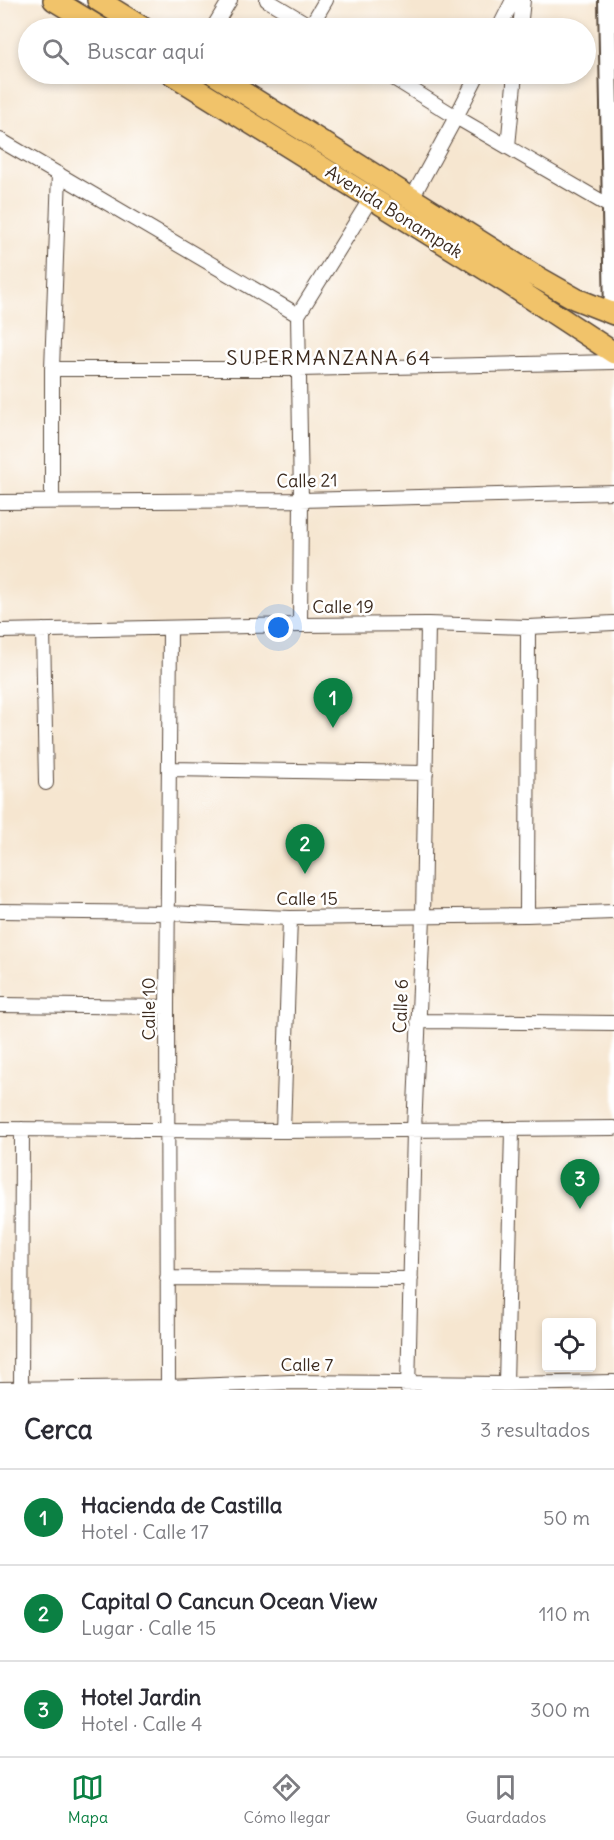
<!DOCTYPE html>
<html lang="es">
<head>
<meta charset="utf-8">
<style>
	:root { --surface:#fff; --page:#f2f2f3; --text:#2b2b33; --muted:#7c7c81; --line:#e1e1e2; --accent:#0b8043 }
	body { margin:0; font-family:Delius,sans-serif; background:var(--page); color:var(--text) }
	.controls { position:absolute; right:18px; bottom:18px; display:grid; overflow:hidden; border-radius:6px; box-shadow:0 3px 9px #0003 }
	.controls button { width:54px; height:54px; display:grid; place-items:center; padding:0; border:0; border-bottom:2px solid var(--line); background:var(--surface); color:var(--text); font:30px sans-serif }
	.you { position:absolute; left:279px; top:628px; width:21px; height:21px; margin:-15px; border:4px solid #fff; border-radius:50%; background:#1a73e8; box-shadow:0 0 0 9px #1a73e833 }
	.badge { display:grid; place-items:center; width:39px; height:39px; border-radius:50%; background:var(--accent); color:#fff; font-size:20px; font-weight:700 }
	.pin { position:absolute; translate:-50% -50px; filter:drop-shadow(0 2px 3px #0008) }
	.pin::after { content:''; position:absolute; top:32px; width:21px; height:18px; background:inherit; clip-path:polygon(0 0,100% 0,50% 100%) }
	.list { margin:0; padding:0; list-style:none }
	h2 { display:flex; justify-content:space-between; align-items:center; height:78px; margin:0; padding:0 24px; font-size:26px }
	h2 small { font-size:20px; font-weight:400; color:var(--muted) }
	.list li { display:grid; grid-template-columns:39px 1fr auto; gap:18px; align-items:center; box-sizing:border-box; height:96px; padding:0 24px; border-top:2px solid var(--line) }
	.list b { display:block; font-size:22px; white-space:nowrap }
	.list p { margin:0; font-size:20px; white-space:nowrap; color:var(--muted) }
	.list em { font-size:20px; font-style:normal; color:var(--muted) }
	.icon { flex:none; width:33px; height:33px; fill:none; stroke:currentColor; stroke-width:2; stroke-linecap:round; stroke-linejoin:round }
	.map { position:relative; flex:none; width:614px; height:1390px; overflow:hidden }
	.search { position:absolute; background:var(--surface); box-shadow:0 3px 9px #0003; left:18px; right:18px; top:18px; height:66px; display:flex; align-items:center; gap:15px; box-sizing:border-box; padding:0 21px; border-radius:33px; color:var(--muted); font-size:22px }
	.sheet { height:366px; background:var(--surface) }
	nav { display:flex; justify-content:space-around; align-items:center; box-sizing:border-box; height:84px; border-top:2px solid var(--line); background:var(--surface); font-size:16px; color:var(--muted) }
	nav a { display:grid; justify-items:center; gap:3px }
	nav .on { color:var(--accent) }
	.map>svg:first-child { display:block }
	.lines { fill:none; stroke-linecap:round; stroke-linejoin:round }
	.minor-casing { stroke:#574639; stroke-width:16 }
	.tertiary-casing { stroke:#574639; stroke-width:20 }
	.primary-casing { stroke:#574639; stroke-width:24 }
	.minor { stroke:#fff; stroke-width:14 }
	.tertiary { stroke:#fff; stroke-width:16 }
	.primary { stroke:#f1c36a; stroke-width:21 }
	.labels { text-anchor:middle; stroke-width:5; stroke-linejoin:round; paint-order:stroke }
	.street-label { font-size:18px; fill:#3b2a1e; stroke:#fff }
	.neighbourhood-label { font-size:20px; letter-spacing:1.5px; fill:#3b2a1e; stroke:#fff }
</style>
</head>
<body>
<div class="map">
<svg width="614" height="1390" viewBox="0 0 614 1390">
	<rect width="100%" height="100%" fill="#fff"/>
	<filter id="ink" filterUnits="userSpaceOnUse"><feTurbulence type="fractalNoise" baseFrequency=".0167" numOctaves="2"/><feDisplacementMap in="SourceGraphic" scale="12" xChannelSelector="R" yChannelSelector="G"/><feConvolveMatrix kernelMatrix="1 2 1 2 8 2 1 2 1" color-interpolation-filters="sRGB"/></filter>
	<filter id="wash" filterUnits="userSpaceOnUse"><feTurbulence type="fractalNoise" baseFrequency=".008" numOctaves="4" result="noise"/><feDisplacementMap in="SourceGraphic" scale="24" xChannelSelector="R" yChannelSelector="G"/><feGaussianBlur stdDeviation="1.35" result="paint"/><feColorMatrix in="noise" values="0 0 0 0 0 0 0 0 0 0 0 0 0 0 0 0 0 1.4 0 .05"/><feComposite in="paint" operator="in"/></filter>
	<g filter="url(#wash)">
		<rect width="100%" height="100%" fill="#f6e6d0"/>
	</g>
	<g filter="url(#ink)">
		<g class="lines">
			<!-- minor casing -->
			<g class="minor-casing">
				<path id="minor" d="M267 0 314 28
					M310 27 326 0
					M213 28 230 0
					M499 28 513 0
					M520 28 523 0
					M387 74 456 117 611 207
					M0 140 298 315
					M508 146 515 74
					M412 198 456 117 478 74
					M52 369H299L614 362
					M52 501V369L59 174
					M0 502 301 500 614 492
					M300 625 301 500 298 315 371 198
					M43 630 46 783
					M0 631 300 625 428 624 528 627 614 623
					M170 769 426 773
					M0 911 168 913 290 918 527 915 614 912
					M527 915 528 627
					M0 1005 167 1007
					M418 1021 614 1023
					M0 1129 283 1131 614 1128
					M283 1131 290 918
					M167 1278 411 1279
					M506 1384 512 1130
					M0 1389 168 1387 291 1382 506 1384 614 1382
					M21 1389 22 1129
					M168 1390 167 1007 170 629
					M408 1390 414 1130 423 917 428 624"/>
			</g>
			<!-- tertiary casing -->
			<g class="tertiary-casing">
				<path id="tertiary" d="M607 0 613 314"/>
			</g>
			<!-- primary casing -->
			<g class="primary-casing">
				<path id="primary" d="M54 0 100 28
					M98 0 143 28
					M172 74 506 282 614 353
					M214 74 532 274 576 299 614 314"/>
			</g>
			<!-- minor -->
			<use href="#minor" class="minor"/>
			<!-- tertiary -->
			<use href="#tertiary" class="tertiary"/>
			<!-- primary -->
			<use href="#primary" class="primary"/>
		</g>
	</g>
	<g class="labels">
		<!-- street labels -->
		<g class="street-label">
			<text transform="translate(394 212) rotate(32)" y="6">Avenida Bonampak</text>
			<text transform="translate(307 481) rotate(-1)" y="6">Calle 21</text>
			<text x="343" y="613">Calle 19</text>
			<text x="307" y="905">Calle 15</text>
			<text transform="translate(401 1006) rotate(-88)" y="6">Calle 6</text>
			<text transform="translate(149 1009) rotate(-90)" y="6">Calle 10</text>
			<text x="307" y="1371">Calle 7</text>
		</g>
		<!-- neighbourhood labels -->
		<g class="neighbourhood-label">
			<text x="329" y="365">SUPERMANZANA 64</text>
		</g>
	</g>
</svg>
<div class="controls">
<button><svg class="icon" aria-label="locate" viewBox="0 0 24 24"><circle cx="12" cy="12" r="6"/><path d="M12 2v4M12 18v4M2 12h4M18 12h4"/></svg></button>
</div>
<div class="you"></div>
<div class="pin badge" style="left:333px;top:728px">1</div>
<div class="pin badge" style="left:305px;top:874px">2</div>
<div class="pin badge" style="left:580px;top:1209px">3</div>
<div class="search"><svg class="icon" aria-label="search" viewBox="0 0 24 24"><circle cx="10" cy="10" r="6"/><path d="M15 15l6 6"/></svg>Buscar aquí</div>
</div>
<section class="sheet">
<h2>Cerca<small>3 resultados</small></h2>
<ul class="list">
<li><span class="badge">1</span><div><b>Hacienda de Castilla</b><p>Hotel · Calle 17</p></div><em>50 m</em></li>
<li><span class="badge">2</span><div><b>Capital O Cancun Ocean View</b><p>Lugar · Calle 15</p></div><em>110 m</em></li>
<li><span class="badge">3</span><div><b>Hotel Jardin</b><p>Hotel · Calle 4</p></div><em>300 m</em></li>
</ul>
</section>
<nav>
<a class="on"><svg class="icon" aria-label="map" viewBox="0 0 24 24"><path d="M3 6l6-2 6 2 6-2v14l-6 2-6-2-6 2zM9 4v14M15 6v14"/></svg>Mapa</a>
<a><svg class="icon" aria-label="directions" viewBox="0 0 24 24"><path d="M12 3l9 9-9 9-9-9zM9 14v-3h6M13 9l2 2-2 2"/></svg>Cómo llegar</a>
<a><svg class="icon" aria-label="saved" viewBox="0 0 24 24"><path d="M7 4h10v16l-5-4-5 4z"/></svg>Guardados</a>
</nav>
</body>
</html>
